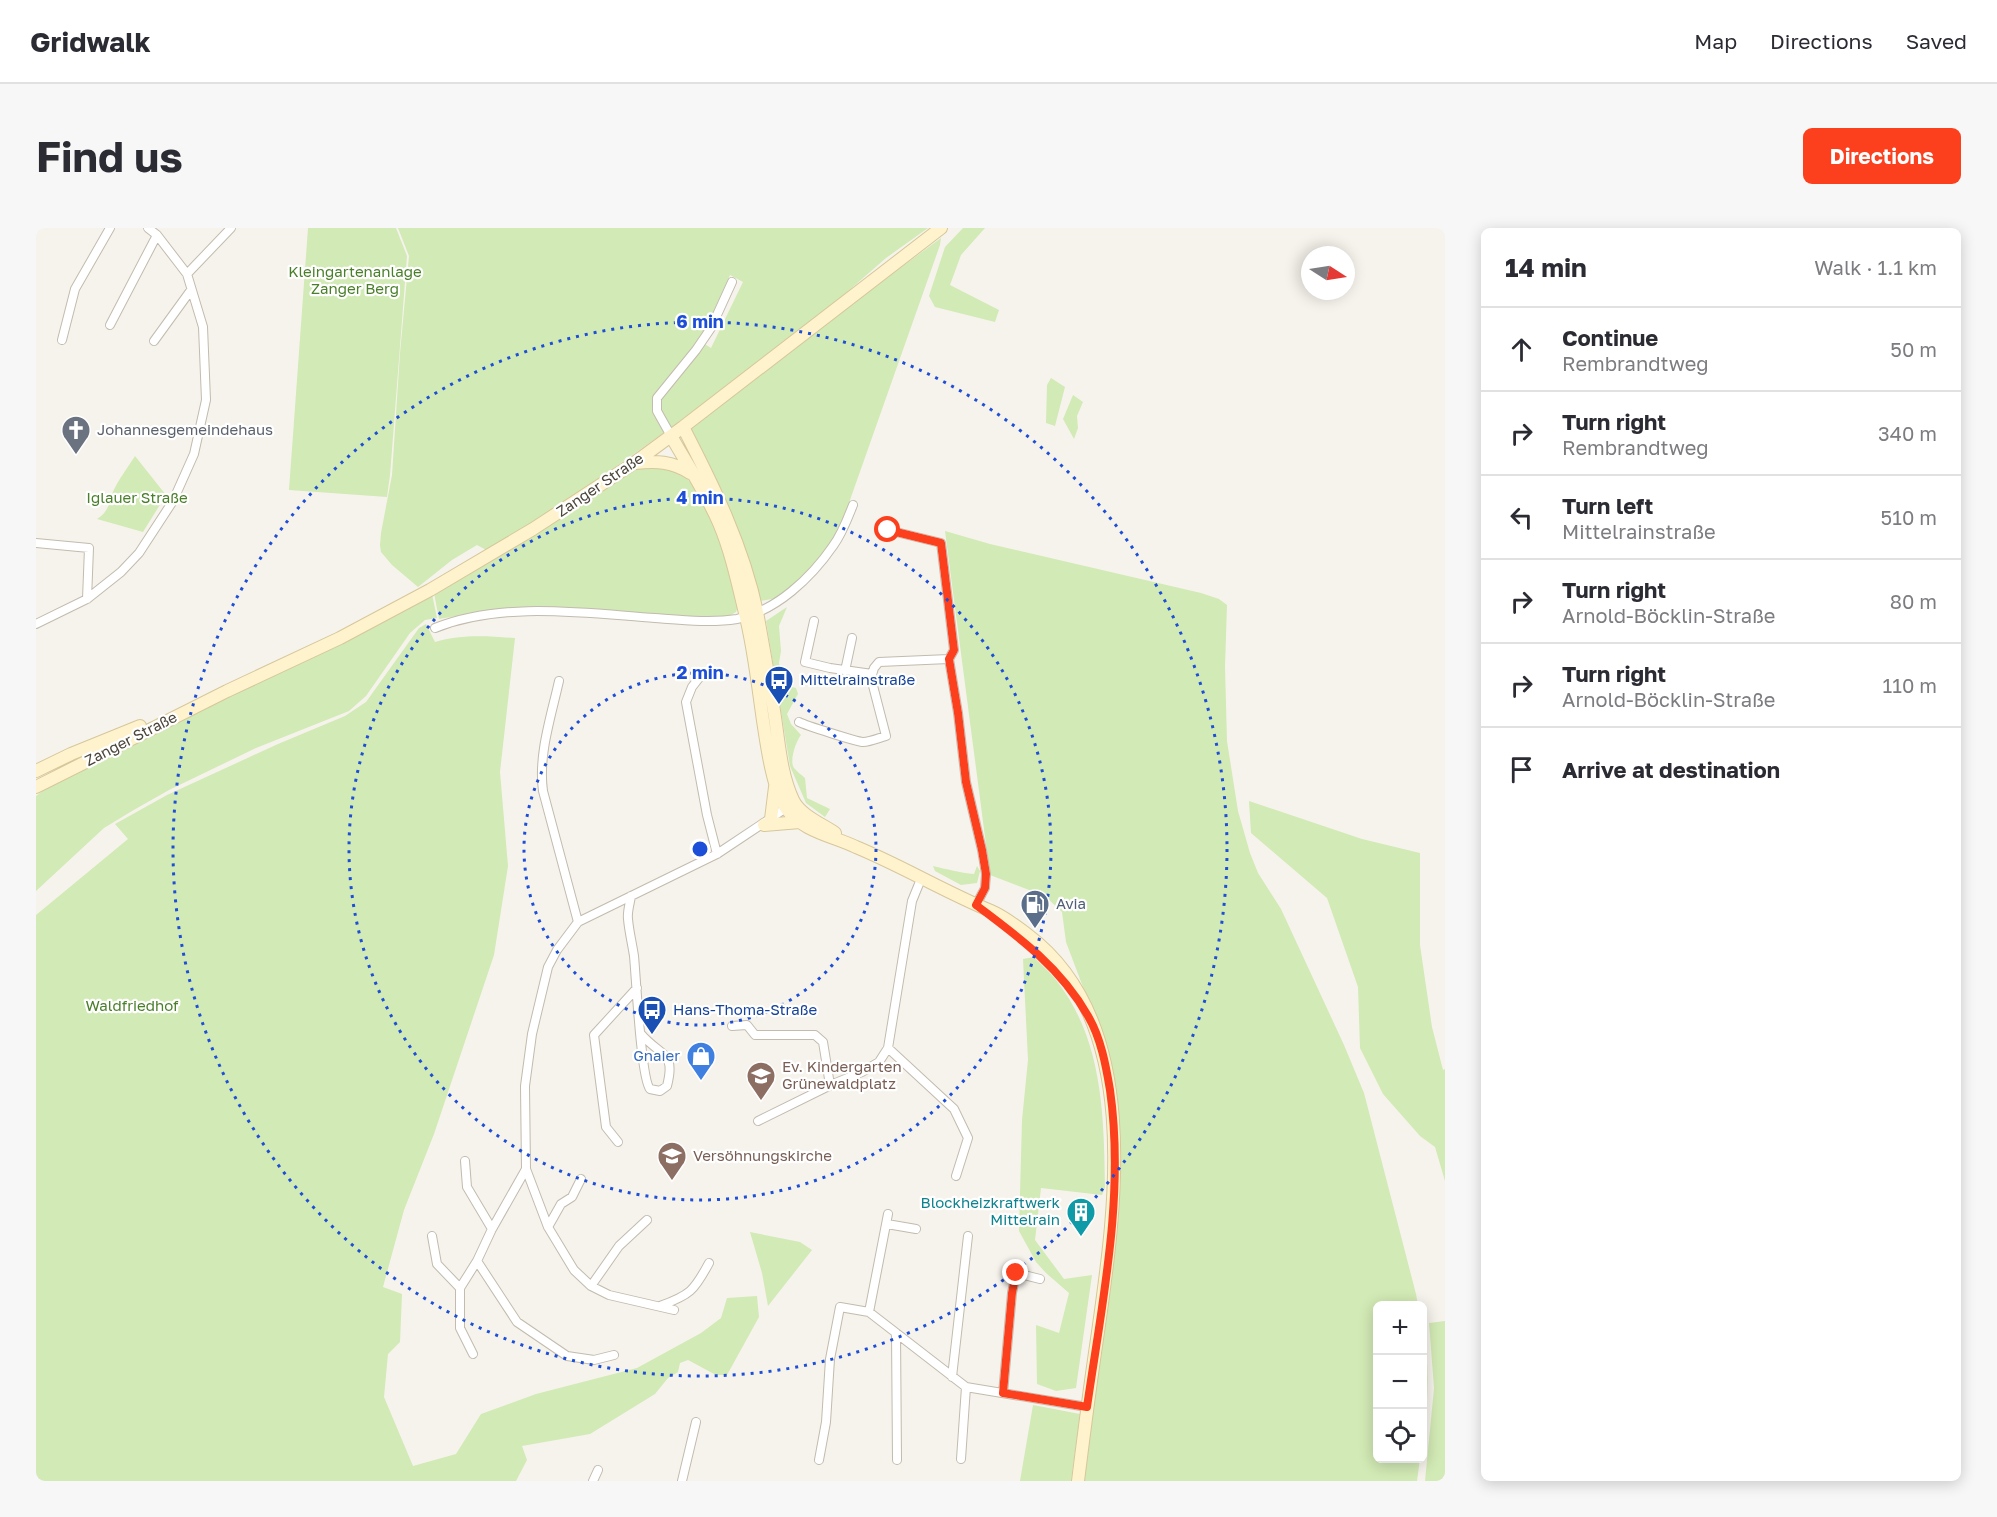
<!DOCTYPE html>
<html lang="en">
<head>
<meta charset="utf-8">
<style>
	:root { --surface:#fff; --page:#f7f7f7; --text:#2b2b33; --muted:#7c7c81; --line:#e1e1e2; --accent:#fc3f1d }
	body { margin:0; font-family:"Golos Text",sans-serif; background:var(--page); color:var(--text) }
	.controls { position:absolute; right:18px; bottom:18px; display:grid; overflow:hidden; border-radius:9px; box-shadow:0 3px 15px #0003 }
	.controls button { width:54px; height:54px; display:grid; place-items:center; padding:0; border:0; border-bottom:2px solid var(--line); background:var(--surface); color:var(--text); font:30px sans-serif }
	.compass { position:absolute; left:1265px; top:18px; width:54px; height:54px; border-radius:50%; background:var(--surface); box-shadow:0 3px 15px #0003; rotate:102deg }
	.stop { position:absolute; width:18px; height:18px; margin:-14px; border:4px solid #fc3f1d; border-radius:50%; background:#fff }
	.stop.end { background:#fc3f1d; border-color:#fff; box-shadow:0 2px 6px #0008 }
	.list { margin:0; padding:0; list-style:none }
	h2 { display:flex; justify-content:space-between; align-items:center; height:78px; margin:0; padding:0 24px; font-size:26px }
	h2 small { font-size:20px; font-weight:400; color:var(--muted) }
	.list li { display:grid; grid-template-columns:39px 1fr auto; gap:18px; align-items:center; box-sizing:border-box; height:84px; padding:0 24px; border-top:2px solid var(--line) }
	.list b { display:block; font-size:22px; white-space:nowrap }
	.list p { margin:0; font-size:20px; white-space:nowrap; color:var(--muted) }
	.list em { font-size:20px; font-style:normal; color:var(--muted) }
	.icon { flex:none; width:33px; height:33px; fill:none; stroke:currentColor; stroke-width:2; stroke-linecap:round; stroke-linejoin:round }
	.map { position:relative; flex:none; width:1409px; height:1253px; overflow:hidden; border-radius:9px }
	header { display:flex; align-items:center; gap:36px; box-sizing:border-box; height:84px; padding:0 30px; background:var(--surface); border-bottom:2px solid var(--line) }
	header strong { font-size:28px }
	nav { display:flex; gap:33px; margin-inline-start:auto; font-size:21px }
	.intro { display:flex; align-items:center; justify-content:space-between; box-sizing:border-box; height:144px; padding:0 36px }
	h1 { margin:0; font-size:42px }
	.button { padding:15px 27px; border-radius:9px; background:var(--accent); color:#fff; font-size:21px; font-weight:700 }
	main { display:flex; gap:36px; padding:0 36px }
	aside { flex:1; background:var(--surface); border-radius:9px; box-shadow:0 3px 15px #0003 }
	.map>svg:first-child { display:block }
	.green { fill:#d2eab5; fill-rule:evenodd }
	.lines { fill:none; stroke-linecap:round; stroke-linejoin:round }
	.street-casing { stroke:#c2bbae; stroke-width:10 }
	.secondary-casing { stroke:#d6c79b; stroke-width:14 }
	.street { stroke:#fff; stroke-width:8 }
	.secondary { stroke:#fff3cd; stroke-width:12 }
	.route { stroke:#fc3f1d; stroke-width:8 }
	.ring { fill:none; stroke:#1d4ed8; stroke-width:3; stroke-dasharray:3 6 }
	.labels { text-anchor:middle; stroke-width:4.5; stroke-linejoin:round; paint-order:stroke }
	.park-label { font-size:15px; fill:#4a7f2a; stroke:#fff }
	.worship-label { font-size:15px; fill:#5b616d; stroke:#fff; text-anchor:start }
	.street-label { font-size:15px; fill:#4b4439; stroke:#fff }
	.transit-label { font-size:15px; fill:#164399; stroke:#fff; text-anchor:start }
	.service-label { font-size:15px; fill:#4e5e75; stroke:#fff; text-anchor:start }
	.shop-label { font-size:15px; fill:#366cbe; stroke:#fff; text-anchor:end }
	.education-label { font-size:15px; fill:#785e54; stroke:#fff; text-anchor:start }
	.culture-label { font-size:15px; fill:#0d838f; stroke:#fff; text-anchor:end }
	.centre { fill:#1d4ed8; stroke:#fff; stroke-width:3 }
	.ring-label { font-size:18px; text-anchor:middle; font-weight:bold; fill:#1d4ed8; stroke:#fff; stroke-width:4.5; stroke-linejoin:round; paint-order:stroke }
</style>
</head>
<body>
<header>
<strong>Gridwalk</strong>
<nav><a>Map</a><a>Directions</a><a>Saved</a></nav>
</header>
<div class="intro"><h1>Find us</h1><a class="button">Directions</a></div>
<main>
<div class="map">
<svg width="1409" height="1253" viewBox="0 0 1409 1253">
	<rect width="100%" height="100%" fill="#f6f3ec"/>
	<!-- green -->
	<path class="green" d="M272 0H360L371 28 354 247 351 269 253 262Z
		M362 0H892L850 30 771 99 626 206 561 252 452 323 441 317 416 332 382 359 356 337 345 324 344 317 345 305 356 247 364 125 373 28ZM694 47 707 54 675 120 664 113Z
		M927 0H949L925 27 914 57 963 82 959 94 899 79 893 68 909 19Z
		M905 10 904 17 802 306 776 340 741 370 724 373 654 201 788 96Z
		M1015 150 1029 159 1019 198 1010 195 1011 157Z
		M1037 167 1047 174 1041 188 1042 200 1038 211 1027 191Z
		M99 228 130 267 107 304 61 291C71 285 73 277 76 267 79 256 93 238 99 228Z
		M619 236C627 239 637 241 645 246 671 261 694 343 704 373L700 384 690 390 444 384 403 391 398 365 472 323 596 241Z
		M909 303 954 316 1165 365 1183 371 1191 377 1189 439 1191 513 1202 583 1214 625 1222 645 1245 681 1308 817 1328 865 1380 1066 1382 1077 1342 1078V1230L1384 1231 1381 1253H1048L1082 995 1083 953 1076 843 1065 800 1050 767 1030 714 1026 684 1009 668 954 647Z
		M396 366 401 390 389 392 374 405 330 468 313 483 220 520 133 562 96 583 68 600 0 663V568L18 555Z
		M751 379 743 398 745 423 743 435 748 457 760 460 762 466 751 486 755 496 765 507C760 513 753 533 758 540 761 544 766 547 769 550L771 570 794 581 789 589 770 575 754 538 730 393Z
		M390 396 399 414C425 406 452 408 479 410L464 544 472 638 458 727 398 906 368 982 347 1059 366 1066 364 1114 352 1126 348 1169 377 1238 420 1226 445 1186 500 1166 601 1140 665 1105 685 1090 691 1070 721 1068 723 1089 691 1147H680L652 1132 644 1135 642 1144 632 1150 619 1166 554 1206 486 1218 491 1232 480 1253H0V687L92 611 79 596 131 567 242 516 309 488 330 474 383 400Z
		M1213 573 1326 611 1384 625V717L1396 799 1407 842 1409 841V953L1399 919 1384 908 1347 866 1324 820 1322 759 1291 670 1215 605Z
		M897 638C911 641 924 645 938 646L941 638 944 643 941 655 925 657 899 643Z
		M998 729C1005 737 1014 744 1020 752 1067 811 1068 888 1069 960L1066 967 1005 960 999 1012 1028 1051 1056 1047 1040 1160 1020 1163 1001 1156 1000 1097 1023 1105 1033 1065 1010 1045 1000 1034 983 1003 986 892 992 832 987 731Z
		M714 1004 764 1014 776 1022 732 1078 726 1045Z
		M1409 1093V1253H1389L1398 1160 1393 1095Z
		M1387 1100C1394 1138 1392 1175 1387 1213Z
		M997 1177 1044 1186 1035 1253H984Z"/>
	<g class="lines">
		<!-- street casing -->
		<g class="street-casing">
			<path id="street" d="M151 46 195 0
				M74 97 121 7
				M26 112 39 61 74 0
				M118 113 155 62
				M635 208 621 183V170L660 122 675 100 696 54
				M852 302 905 315 918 422 913 431
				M0 315 53 320 51 371
				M778 393 769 434 794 440 836 446
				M0 396 51 371 85 344 103 325 137 273 158 226 170 172 167 99 151 46 121 7 112 0
				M399 400C466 373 548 385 619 390 646 392 675 395 701 391 740 383 775 350 797 318 806 306 811 292 817 277
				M809 443 816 410
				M663 450 656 459 650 474 671 587 681 626
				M523 453C515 489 502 527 507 563L542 694
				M763 494C769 497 821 514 827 514 834 514 843 510 850 508L835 450 838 440 843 434 913 431 922 485 930 554 946 622 950 646 949 660 940 677
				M885 651 876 673 852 820 918 881 932 910 920 948
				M595 668C594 675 591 684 592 691 593 703 596 715 598 728 600 748 605 851 614 861L624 863 631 858C640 823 625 829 605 806
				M696 798 711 797 719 807H779L787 814 794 857
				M722 893 797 856 826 844 843 834 852 820
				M582 914 570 899 558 807 601 760
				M429 933 431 959 456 1001
				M851 996 880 1001
				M512 999 525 976 536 969 545 951
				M396 1008 401 1036 424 1060
				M441 1033 481 1094 531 1128 558 1132 578 1127
				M555 1058 583 1018 611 992
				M624 1078C654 1067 658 1063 673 1035
				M638 1082 573 1067 555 1058 538 1042 512 999 490 941 489 858 496 806 512 739 521 722 542 694 681 626 753 578
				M833 1084 852 986
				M860 1105 861 1232
				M437 1126 424 1100V1060L441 1033 456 1001 490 941
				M916 1149 932 1008
				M967 1165 976 1065 980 1045 1004 1051
				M925 1231 930 1159
				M783 1232 790 1194 794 1131 804 1079 833 1084 930 1159 1051 1179
				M557 1253 562 1242
				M646 1253 660 1194"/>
		</g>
		<!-- secondary casing -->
		<g class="secondary-casing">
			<path id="secondary" d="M647 199C678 259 707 318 721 384 727 417 733 450 738 483 743 513 744 544 757 572 764 587 786 596 799 605
				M635 208C651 236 670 265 683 295 695 323 702 356 709 385 722 436 724 488 735 539 738 552 742 569 750 580 765 603 797 608 820 619 866 638 909 664 955 683 969 689 980 698 992 707 1109 795 1079 984 1061 1111 1054 1158 1048 1205 1042 1253
				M599 235C620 233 636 233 654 245
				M0 543 35 526 104 498
				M0 559 191 463 304 410 394 362 497 301 598 235 647 199 905 0
				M735 591 739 559
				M728 597 764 594"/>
		</g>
		<!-- street -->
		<use href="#street" class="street"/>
		<!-- secondary -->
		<use href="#secondary" class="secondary"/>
	</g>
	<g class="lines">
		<!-- route -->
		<path class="route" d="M852 302 905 315 918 422 913 431 922 485 930 554 946 622 950 646 949 660 940 677C983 709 1025 740 1052 788 1065 810 1070 838 1074 862 1089 967 1066 1075 1051 1179L967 1165 976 1065 980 1045"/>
	</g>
	<!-- distance rings -->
	<g class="ring">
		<circle cx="664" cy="621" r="176"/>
		<circle cx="664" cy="621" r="351"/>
		<circle cx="664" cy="621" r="527"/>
	</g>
	<!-- icons -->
	<defs>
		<g id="church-pin" transform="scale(1.5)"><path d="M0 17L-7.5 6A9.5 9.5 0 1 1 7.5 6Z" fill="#6b7280" stroke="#fff"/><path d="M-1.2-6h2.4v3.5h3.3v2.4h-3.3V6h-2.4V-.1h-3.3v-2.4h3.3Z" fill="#fff"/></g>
		<g id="bus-pin" transform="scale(1.5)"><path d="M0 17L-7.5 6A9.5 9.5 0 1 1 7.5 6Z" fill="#1a4fb4" stroke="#fff"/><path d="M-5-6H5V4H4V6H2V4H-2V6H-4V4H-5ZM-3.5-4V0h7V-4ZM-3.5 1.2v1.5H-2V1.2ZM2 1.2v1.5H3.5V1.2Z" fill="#fff"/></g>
		<g id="fuel-pin" transform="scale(1.5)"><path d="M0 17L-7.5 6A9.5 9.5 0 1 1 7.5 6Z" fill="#5c6f8a" stroke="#fff"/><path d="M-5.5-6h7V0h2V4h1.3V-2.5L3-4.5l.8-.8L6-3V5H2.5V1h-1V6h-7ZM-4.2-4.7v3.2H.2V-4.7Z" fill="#fff"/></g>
		<g id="shop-pin" transform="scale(1.5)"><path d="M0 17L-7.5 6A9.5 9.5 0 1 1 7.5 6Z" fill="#3f7fe0" stroke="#fff"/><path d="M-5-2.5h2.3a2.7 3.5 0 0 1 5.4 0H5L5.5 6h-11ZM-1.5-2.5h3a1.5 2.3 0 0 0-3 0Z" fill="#fff"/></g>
		<g id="school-pin" transform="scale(1.5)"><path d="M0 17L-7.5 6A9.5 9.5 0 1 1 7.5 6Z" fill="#8d6e63" stroke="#fff"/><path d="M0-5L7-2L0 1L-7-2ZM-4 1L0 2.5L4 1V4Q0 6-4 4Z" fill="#fff"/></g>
		<g id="building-pin" transform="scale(1.5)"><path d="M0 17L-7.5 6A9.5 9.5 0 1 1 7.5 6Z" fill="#0f9aa8" stroke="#fff"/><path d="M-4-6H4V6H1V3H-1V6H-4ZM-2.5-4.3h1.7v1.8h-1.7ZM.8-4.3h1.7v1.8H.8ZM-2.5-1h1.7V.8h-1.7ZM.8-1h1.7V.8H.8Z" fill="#fff"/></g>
	</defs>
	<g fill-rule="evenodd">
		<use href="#church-pin" x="40" y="202"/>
		<use href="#bus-pin" x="743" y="452"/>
		<use href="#fuel-pin" x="999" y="676"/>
		<use href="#bus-pin" x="616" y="782"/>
		<use href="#shop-pin" x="665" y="828"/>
		<use href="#school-pin" x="725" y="848"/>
		<use href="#school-pin" x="636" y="928"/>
		<use href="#building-pin" x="1045" y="984"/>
	</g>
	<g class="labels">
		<!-- park labels -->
		<g class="park-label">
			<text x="319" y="49">Kleingartenanlage<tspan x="319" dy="17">Zanger Berg</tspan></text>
			<text x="101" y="275">Iglauer Straße</text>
			<text x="96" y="783">Waldfriedhof</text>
		</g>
		<!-- worship labels -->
		<g class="worship-label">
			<text x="61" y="207">Johannesgemeindehaus</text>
		</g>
		<!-- street labels -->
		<g class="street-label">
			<text transform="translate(564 257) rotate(-34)" y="5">Zanger Straße</text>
			<text transform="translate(95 511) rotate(-27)" y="5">Zanger Straße</text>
		</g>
		<!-- transit labels -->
		<g class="transit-label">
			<text x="764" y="457">Mittelrainstraße</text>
			<text x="637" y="787">Hans-Thoma-Straße</text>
		</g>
		<!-- service labels -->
		<g class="service-label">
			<text x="1020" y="681">Avia</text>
		</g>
		<!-- shop labels -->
		<g class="shop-label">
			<text x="644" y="833">Gnaier</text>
		</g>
		<!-- education labels -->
		<g class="education-label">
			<text x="746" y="844">Ev. Kindergarten<tspan x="746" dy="17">Grünewaldplatz</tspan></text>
			<text x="657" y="933">Versöhnungskirche</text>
		</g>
		<!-- culture labels -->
		<g class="culture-label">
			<text x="1024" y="980">Blockheizkraftwerk<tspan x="1024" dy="17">Mittelrain</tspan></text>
		</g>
	</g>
	<circle cx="664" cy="621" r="9" class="centre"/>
	<g class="ring-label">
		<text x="664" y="100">6 min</text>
		<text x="664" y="276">4 min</text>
		<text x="664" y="451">2 min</text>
	</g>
</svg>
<div class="controls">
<button>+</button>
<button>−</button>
<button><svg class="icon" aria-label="locate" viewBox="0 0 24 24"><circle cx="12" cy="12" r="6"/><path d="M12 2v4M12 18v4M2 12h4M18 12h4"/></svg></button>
</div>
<svg class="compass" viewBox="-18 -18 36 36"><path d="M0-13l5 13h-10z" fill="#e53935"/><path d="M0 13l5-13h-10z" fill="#7c7c81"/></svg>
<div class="stop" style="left:852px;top:302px"></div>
<div class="stop end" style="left:980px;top:1045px"></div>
</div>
<aside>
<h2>14 min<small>Walk · 1.1 km</small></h2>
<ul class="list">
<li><svg class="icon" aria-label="ahead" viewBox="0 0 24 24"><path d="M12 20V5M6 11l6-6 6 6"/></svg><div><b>Continue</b><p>Rembrandtweg</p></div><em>50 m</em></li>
<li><svg class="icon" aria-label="right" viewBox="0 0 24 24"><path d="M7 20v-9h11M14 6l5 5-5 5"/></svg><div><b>Turn right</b><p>Rembrandtweg</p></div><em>340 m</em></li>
<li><svg class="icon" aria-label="left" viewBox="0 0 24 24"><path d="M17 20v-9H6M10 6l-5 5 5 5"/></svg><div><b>Turn left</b><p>Mittelrainstraße</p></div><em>510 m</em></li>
<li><svg class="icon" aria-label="right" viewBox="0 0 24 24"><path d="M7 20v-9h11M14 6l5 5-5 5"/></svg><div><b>Turn right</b><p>Arnold-Böcklin-Straße</p></div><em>80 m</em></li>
<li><svg class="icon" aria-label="right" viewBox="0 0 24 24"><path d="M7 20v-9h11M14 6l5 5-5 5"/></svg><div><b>Turn right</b><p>Arnold-Böcklin-Straße</p></div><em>110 m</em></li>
<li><svg class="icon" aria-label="arrive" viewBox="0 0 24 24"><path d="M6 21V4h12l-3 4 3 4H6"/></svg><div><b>Arrive at destination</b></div></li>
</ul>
</aside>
</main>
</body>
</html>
